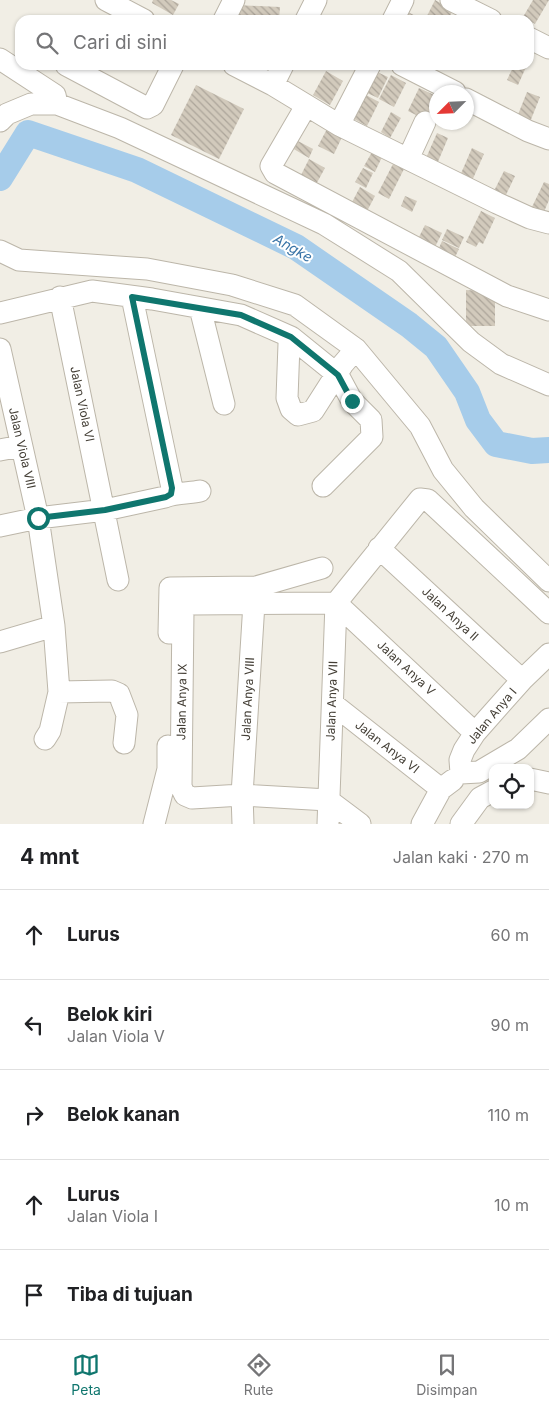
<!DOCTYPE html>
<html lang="id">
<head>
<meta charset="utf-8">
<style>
	:root { --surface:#fff; --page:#f2f2f2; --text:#202124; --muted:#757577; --line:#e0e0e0; --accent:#0f766e }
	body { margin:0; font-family:Inter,sans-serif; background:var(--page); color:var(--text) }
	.controls { position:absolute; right:15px; bottom:15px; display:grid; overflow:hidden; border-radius:10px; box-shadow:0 1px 4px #0004 }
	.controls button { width:45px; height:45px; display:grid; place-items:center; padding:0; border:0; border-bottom:1px solid var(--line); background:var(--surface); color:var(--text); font:25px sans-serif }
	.compass { position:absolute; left:429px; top:85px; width:45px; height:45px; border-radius:50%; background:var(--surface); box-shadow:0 1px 4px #0004; rotate:246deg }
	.stop { position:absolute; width:15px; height:15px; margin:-11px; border:4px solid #0f766e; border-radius:50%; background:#fff }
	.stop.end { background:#0f766e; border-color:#fff; box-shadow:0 1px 5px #0008 }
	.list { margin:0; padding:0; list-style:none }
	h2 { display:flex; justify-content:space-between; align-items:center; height:65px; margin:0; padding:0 20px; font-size:21px }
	h2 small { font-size:16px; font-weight:400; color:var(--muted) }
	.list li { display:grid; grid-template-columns:32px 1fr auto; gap:15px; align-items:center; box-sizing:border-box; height:90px; padding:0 20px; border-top:1px solid var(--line) }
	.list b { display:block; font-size:19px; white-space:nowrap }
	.list p { margin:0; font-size:16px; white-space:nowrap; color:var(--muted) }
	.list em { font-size:16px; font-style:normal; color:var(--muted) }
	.icon { flex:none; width:28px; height:28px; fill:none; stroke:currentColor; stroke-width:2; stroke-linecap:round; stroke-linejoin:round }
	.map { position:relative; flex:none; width:549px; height:824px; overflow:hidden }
	.search { position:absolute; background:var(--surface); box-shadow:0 1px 4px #0004; left:15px; right:15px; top:15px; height:55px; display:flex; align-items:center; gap:12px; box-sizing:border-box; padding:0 18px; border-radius:15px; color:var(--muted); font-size:19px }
	.sheet { height:515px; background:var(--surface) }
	nav { display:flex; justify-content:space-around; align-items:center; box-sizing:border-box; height:70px; border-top:1px solid var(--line); background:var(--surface); font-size:14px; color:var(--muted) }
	nav a { display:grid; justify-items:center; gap:2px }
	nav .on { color:var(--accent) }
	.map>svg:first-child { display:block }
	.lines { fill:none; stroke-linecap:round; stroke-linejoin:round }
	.river { stroke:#a6ccea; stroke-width:26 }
	.building { fill:url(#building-back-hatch) }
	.minor-casing { stroke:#bcb6a9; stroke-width:23 }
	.minor { stroke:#fff; stroke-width:21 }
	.route { stroke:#0f766e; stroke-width:6 }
	.labels { text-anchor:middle; stroke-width:4; stroke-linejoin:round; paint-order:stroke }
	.street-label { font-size:12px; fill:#433e35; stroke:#fff }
	.water-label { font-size:14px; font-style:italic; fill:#3873a6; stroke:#fff }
</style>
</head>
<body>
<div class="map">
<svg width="549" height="824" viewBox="0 0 549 824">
	<defs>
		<pattern id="building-back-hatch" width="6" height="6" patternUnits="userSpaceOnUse" patternTransform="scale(1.25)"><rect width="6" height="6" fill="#d2cabc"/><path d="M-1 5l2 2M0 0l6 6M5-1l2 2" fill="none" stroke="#aca59a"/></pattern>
	</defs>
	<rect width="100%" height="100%" fill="#f1eee5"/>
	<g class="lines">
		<!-- river -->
		<path class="river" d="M0 178 28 133 137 170 296 247 409 325 436 347 467 392 478 420 496 444 532 451 549 450"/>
	</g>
	<!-- building -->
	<path class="building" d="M153 0H171L179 4 173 15 152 3Z
		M435 0 453 10 448 20H425Z
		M533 0H549L535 24 523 17Z
		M237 5 280 7 279 20H236Z
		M408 12 421 19 420 20H404Z
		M514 65H527L518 85 507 80Z
		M326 71 343 81 330 105 313 95Z
		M375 71 388 77 378 98 365 92Z
		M391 75 406 83 394 107 379 99Z
		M196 85 244 109 219 159 171 135Z
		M419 88 430 93 424 106 430 93 436 96V103L428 121 408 111Z
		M527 92 540 97 530 122 517 117Z
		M366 95 379 102 367 126 354 119Z
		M391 112 401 118 390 138 381 132Z
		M328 127 343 135 334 154 318 146Z
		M437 133 448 138 437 164 426 158Z
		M296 140 313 149 309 158 292 148Z
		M472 148 484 154 471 183 459 178Z
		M372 152 382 157 375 172 364 166Z
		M309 159 325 168 313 190 298 181Z
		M393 164 404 169 389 199 378 193Z
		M363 168 373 173 366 188 355 182Z
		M504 171 515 176 504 199 493 193Z
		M544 182 549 184V200L543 214 531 209Z
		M360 187 375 196 365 215 350 206Z
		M405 196 417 201 412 212 401 206Z
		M481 211 495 218 483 244 479 242 476 247 466 242Z
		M425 225 442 233 432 253 415 245Z
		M447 229 464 237 459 248 442 240Z
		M442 241 459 249 452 263 436 255Z
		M466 290 484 291V297H495V326H466Z"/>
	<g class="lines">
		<!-- minor casing -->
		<g class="minor-casing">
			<path id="minor" d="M106 0 144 20
				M451 0 491 20
				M224 20 234 0
				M306 20 316 0
				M393 20 403 0
				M529 38 549 48
				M0 59 55 95 57 104
				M66 65 147 108 153 105 173 65
				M234 65 273 85 339 125 497 203 530 218 549 223
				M402 65 455 92
				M273 85 283 65
				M466 99 528 131 549 139
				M306 106 271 166 275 173 507 296 549 310
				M0 121 7 114 31 104H57L120 128 324 224 399 271 471 342 501 364 549 385
				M339 125 370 65
				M408 159 425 122
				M0 251 19 260 147 269 232 285 295 305 356 349 420 426 443 470 474 508 549 581
				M60 297 118 580
				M132 297 172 488 171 494
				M200 308 224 404
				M0 313 92 291 152 299 241 315 291 337 338 375 352 401 371 420 372 437 323 486
				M291 337 289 344 287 398 291 409 298 415 313 411 343 364 356 349
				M0 349 38 518 54 626 59 692 50 731 45 739
				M0 450 21 446
				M0 526 38 518 105 510 165 497C173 493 191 493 200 491
				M379 548 522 680
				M336 603 192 604 186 606 183 611 181 787 185 795 192 798 242 795 328 800 360 824
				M336 603 420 499 428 500 549 613
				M336 603 475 733
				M169 633 170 588 256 587 322 568
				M0 642 54 626
				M59 692 112 691 119 694 127 715 124 743
				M333 704 441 789
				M461 773 460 760 464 750 475 733 522 680 549 654
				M461 773 479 772 518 749 549 719
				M530 779 549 783
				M154 824 168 769V746
				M243 824 242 795 254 603
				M328 824 336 603
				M422 824 441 789 453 780
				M461 824 480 798 493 791"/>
		</g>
		<!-- minor -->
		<use href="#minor" class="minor"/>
	</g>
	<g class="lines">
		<!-- route -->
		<path class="route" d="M38 518 105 510 166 497 171 494 172 488 132 297 241 315 291 337 338 375 352 401"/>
	</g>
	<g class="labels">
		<!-- street labels -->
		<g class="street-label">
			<text transform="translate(82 404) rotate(78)" y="4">Jalan Viola VI</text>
			<text transform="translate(22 448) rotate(77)" y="4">Jalan Viola VIII</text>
			<text transform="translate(450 614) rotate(43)" y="4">Jalan Anya II</text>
			<text transform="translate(406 668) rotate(43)" y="4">Jalan Anya V</text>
			<text transform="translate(248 699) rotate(-87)" y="4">Jalan Anya VIII</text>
			<text transform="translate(332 701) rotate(-88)" y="4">Jalan Anya VII</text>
			<text transform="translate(182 702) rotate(-89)" y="4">Jalan Anya IX</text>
			<text transform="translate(492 716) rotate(-50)" y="4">Jalan Anya I</text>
			<text transform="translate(387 747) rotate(38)" y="4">Jalan Anya VI</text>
		</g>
		<!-- water labels -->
		<g class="water-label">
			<text transform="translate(293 248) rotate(30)" y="5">Angke</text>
		</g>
	</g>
</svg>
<div class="controls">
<button><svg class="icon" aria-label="locate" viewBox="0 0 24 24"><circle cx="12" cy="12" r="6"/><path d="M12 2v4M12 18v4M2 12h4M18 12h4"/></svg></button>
</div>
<svg class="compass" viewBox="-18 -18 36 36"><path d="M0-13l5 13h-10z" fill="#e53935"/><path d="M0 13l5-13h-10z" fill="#757577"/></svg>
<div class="stop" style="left:38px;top:518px"></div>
<div class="stop end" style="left:352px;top:401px"></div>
<div class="search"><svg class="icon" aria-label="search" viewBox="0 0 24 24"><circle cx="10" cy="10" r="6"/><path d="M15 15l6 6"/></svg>Cari di sini</div>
</div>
<section class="sheet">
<h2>4 mnt<small>Jalan kaki · 270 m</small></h2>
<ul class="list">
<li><svg class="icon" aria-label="ahead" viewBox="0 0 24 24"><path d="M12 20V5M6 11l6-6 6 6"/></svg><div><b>Lurus</b></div><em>60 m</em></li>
<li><svg class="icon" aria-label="left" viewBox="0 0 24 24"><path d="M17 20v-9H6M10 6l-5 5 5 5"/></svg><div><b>Belok kiri</b><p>Jalan Viola V</p></div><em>90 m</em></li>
<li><svg class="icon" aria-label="right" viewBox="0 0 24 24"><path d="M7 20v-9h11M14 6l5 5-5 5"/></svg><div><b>Belok kanan</b></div><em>110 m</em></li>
<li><svg class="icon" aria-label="ahead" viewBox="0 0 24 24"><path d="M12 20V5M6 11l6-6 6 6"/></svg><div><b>Lurus</b><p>Jalan Viola I</p></div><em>10 m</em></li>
<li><svg class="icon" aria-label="arrive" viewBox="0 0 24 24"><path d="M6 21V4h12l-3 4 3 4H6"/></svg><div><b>Tiba di tujuan</b></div></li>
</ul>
</section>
<nav>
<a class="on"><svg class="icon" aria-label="map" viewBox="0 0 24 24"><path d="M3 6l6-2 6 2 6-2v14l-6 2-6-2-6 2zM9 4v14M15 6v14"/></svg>Peta</a>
<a><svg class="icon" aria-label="directions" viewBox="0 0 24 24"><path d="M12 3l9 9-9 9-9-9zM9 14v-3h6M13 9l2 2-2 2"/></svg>Rute</a>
<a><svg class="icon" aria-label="saved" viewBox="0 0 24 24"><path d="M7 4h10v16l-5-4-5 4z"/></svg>Disimpan</a>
</nav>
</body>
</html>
